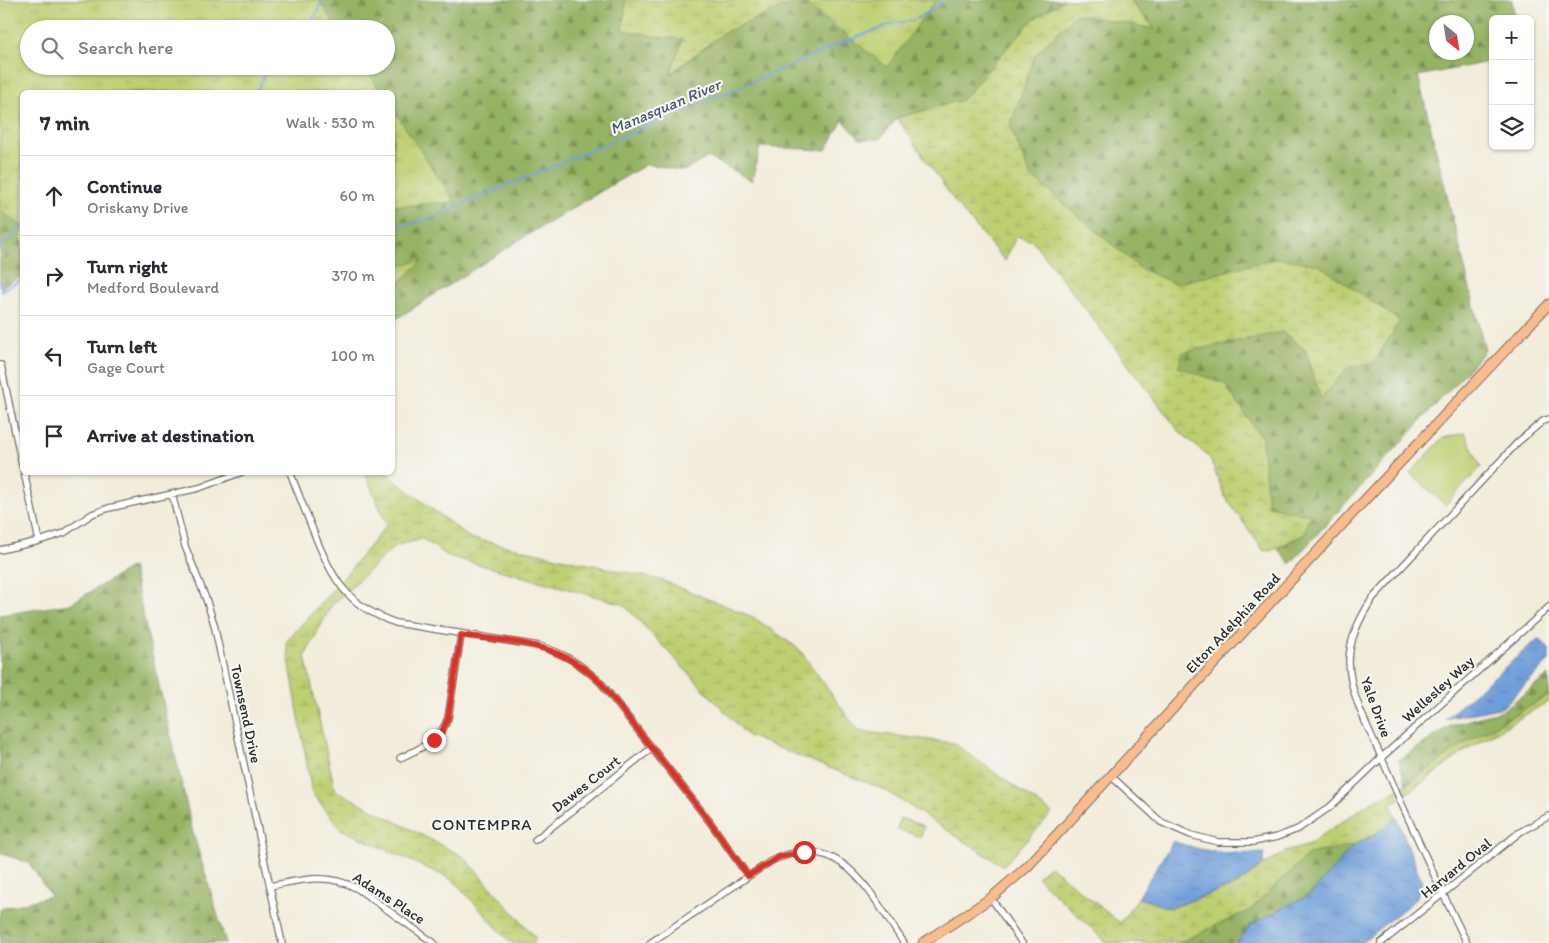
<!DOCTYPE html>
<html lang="en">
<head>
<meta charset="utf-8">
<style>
	:root { --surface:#fff; --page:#f2f2f3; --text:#2b2b33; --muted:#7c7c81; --line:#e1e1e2 }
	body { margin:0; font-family:Itim,sans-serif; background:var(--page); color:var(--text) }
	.controls { position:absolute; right:15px; top:15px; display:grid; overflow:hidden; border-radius:8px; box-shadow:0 1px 4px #0004 }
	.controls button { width:45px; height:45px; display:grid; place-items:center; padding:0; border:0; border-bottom:1px solid var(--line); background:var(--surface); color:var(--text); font:25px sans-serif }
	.compass { position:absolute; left:1429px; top:15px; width:45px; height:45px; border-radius:50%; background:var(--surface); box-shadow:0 1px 4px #0004; rotate:150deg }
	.stop { position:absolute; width:15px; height:15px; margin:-11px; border:4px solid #d93025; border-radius:50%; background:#fff }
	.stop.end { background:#d93025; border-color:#fff; box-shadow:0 1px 5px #0008 }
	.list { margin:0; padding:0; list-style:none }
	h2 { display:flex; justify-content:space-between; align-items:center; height:65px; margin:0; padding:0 20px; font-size:21px }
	h2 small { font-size:16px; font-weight:400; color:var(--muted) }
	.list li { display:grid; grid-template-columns:32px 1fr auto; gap:15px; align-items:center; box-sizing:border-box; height:80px; padding:0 20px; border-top:1px solid var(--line) }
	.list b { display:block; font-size:19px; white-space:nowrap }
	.list p { margin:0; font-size:16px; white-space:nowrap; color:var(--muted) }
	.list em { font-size:16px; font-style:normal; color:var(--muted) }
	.icon { flex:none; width:28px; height:28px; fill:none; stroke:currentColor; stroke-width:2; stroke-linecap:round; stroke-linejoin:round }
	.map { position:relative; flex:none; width:1549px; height:943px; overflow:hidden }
	.search { position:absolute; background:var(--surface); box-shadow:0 1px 4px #0004; left:20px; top:20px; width:375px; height:55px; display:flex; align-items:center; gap:12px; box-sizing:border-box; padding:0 18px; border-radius:28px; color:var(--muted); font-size:19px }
	.panel { position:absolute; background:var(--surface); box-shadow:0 1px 4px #0004; left:20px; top:90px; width:375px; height:385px; border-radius:8px }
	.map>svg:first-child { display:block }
	.grass { fill:#becf71; stroke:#747d4e }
	.forest { fill:url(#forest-firs); stroke:#606e47; fill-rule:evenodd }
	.wetland { fill:url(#wetland-marsh); stroke:#747d4e }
	.park { fill:url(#park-tufts); stroke:#747d4e }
	.water { fill:url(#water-ripples); stroke:#4e6482 }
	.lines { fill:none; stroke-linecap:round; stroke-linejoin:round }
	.stream { stroke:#709ed9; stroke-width:2 }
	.street-casing { stroke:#716f68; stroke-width:8 }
	.primary-casing { stroke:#716f68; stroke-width:11 }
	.street { stroke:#fff; stroke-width:5.5 }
	.primary { stroke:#fabc8b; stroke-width:9 }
	.route { stroke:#d93025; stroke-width:6 }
	.labels { text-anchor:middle; stroke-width:4.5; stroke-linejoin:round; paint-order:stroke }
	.street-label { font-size:15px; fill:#2b2b2b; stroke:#f6f6f2 }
	.water-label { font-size:16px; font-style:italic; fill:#475971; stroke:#f6f6f2 }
	.neighbourhood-label { font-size:16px; letter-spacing:1px; fill:#2b2b2b; stroke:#f6f6f2 }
</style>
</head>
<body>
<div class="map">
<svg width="1549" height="943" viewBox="0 0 1549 943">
	<defs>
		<pattern id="forest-firs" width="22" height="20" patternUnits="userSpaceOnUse" patternTransform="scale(1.25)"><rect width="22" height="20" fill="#96b263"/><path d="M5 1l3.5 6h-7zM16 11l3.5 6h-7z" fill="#7b9152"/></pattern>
		<pattern id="wetland-marsh" width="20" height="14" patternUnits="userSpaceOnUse" patternTransform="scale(1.25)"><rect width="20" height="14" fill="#becf71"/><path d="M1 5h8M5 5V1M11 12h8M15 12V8" fill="none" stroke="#a3b262"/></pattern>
		<pattern id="park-tufts" width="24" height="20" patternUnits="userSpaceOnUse" patternTransform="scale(1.25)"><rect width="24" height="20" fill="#becf71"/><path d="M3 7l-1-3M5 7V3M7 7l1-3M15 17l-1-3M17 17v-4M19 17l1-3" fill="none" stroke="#a3b262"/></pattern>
		<pattern id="water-ripples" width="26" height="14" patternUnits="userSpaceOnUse" patternTransform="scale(1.25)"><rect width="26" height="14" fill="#709ed9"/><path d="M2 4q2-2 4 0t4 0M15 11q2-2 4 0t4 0" fill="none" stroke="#5c81b0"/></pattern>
	</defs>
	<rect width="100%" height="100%" fill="#f6f6f2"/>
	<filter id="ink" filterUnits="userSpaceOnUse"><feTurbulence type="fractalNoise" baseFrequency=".02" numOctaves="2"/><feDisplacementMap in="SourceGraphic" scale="10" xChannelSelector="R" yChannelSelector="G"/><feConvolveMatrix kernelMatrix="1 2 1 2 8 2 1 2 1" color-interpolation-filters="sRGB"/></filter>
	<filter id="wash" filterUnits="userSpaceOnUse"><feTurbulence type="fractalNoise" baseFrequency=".0096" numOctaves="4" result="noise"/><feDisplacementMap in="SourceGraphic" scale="20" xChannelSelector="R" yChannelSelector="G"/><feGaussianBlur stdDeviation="1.12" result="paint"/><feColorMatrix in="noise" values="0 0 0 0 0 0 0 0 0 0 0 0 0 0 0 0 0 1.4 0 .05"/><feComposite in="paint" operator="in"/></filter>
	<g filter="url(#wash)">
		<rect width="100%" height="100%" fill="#f2ecda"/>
		<!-- grass -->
		<path class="grass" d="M1465 433 1481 467 1445 505 1410 473 1443 438Z
			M900 818 924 826 921 837 897 829Z"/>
		<!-- forest -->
		<path class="forest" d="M34 0H626L624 30 659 37 684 39 671 74 723 33 800 0H1064L1031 21 962 100 897 118 880 139H860L843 120 826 150 760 147 752 181 708 157 684 171 647 164 524 237 393 321V289L422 261 393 267 392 92H54L46 66H386V29H43Z
			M1129 0H1512L1515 19H1493V61L1418 76 1485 351 1290 564 1277 548 1305 534 1268 506 1262 439 1225 384 1177 367 1184 352 1282 332 1305 350 1321 399 1348 367 1277 258 1176 284 1141 269 1030 175 1010 126 1035 55 1076 14 1155 29ZM1436 22H1466V52H1436Z
			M0 35 22 92V276L0 288Z
			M132 567 193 833 226 943H0V909L51 896 29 863 0 853V615L70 604Z
			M1549 675V695L1467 742 1406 785 1399 760 1450 726 1503 710Z
			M1354 845 1311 894 1250 925 1237 943H1178L1250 910 1309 854Z"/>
		<!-- wetland -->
		<path class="wetland" d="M626 0H800L723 33 670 74 683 39 659 37 623 30Z
			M1064 0H1129L1155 29 1076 14 1035 55 1010 126 1030 175 1141 269 1176 284 1277 258 1319 265 1400 321 1373 364 1348 367 1321 399 1305 350 1282 332 1184 352 1178 367 1225 384 1262 439 1268 506 1309 515 1305 534 1277 548 1264 551 1225 497 1210 458 1179 431 1033 241 1016 236 1005 261 958 206 897 118 962 100 1031 21Z
			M423 260 393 289V267Z
			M365 473H387L388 475 470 538 661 580 753 617 799 649 858 731 953 743 1052 813 1003 866 883 789 748 736 623 604 448 556 423 539 395 546 331 606 305 656 335 790 464 857 535 937 534 943H511L453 880 341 829 312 793 286 642 344 577 387 525Z
			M1549 695V701L1471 747 1391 805 1397 818 1375 834 1354 845 1309 854 1250 910 1178 943H1107L1037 877 1050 866 1120 923 1138 898 1170 908 1238 884 1263 865 1285 852 1306 846 1371 802 1406 785 1467 742Z"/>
		<!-- park -->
		<path class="park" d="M0 0H319L338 29H29V66H364L381 92H22V226L0 210Z
			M802 0H936L887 67Z
			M393 109 455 202 393 206Z"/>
		<!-- water -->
		<path class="water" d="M1539 638 1549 649V661L1503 707 1445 719Z
			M1397 818 1422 882 1416 899 1361 943H1237L1250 925 1311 894 1354 845 1375 834Z
			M1173 841C1206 853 1229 854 1264 853L1263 865 1238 884 1170 908 1138 898Z"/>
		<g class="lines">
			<!-- stream -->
			<path class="stream" d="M307 26 316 15 322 0
				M255 92 259 88 263 77 272 66
				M392 227 426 220 845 42 891 24 914 20 935 8 943 0
				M0 248 4 243 14 237 21 225 22 224
				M0 281 3 288
				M0 291 22 280"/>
		</g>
	</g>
	<g filter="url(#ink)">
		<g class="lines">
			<!-- street casing -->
			<g class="street-casing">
				<path id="street" d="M1 365 22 465
					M24 472 39 541
					M290 472C298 493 306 513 314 533 332 579 347 606 396 623L539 646C564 653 582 665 601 683L710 822 748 876
					M172 494 185 546 206 599 214 624 282 943
					M0 550 39 541 64 533 92 514 109 508 199 488 242 472
					M400 758C421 748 440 741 448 718L461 635
					M1111 776 1161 822 1191 835 1218 842H1253L1277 837 1298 829 1330 807 1381 758 1549 607
					M535 840 652 748
					M270 886C301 880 328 872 358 889L434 943
					M991 898 1022 943
					M650 943 771 861C842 827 871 895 904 943
					M1381 943 1520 832 1549 816
					M1467 943C1437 883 1409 821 1382 759 1369 728 1350 697 1349 662 1349 639 1360 618 1372 599L1518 442 1543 421 1549 419"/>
			</g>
			<!-- primary casing -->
			<g class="primary-casing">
				<path id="primary" d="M923 943 991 898 1028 866 1362 503 1549 304"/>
			</g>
			<!-- street -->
			<use href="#street" class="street"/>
			<!-- primary -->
			<use href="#primary" class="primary"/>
		</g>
	</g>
	<g class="lines" filter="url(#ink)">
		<!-- route -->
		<path class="route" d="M434 740 441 734 448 718 461 635C517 643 558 641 601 683L710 822 748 876 779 857 804 852"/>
	</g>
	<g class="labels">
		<!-- street labels -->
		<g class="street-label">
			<text transform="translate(1233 623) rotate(-47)" y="5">Elton Adelphia Road</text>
			<text transform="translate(1438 689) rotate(-42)" y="5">Wellesley Way</text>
			<text transform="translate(1376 707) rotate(70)" y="5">Yale Drive</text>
			<text transform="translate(246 714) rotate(78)" y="5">Townsend Drive</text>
			<text transform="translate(586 784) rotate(-38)" y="5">Dawes Court</text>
			<text transform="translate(1456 868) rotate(-39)" y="5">Harvard Oval</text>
			<text transform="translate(389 898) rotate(33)" y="5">Adams Place</text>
		</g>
		<!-- water labels -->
		<g class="water-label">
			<text transform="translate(665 106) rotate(-23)" y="6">Manasquan River</text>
		</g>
		<!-- neighbourhood labels -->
		<g class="neighbourhood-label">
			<text x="482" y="830">CONTEMPRA</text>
		</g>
	</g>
</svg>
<div class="controls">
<button>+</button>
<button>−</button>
<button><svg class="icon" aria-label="layers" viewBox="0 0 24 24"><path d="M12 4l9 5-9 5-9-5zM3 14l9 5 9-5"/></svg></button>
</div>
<svg class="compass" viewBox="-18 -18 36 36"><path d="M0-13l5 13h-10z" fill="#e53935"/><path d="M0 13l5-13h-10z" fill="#7c7c81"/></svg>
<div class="stop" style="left:804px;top:852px"></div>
<div class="stop end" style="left:434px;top:740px"></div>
<div class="search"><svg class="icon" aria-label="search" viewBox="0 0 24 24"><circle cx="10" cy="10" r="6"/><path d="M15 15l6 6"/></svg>Search here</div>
<section class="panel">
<h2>7 min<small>Walk · 530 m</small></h2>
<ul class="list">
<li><svg class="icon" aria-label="ahead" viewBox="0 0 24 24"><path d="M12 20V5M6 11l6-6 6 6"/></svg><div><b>Continue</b><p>Oriskany Drive</p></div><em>60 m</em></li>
<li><svg class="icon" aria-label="right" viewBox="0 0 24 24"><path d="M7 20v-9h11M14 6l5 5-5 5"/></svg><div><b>Turn right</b><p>Medford Boulevard</p></div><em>370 m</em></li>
<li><svg class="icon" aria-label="left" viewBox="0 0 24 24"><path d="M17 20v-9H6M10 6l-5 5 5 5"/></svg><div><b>Turn left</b><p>Gage Court</p></div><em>100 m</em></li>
<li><svg class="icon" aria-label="arrive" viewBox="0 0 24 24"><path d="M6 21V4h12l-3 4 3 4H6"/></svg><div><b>Arrive at destination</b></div></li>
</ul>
</section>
</div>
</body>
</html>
